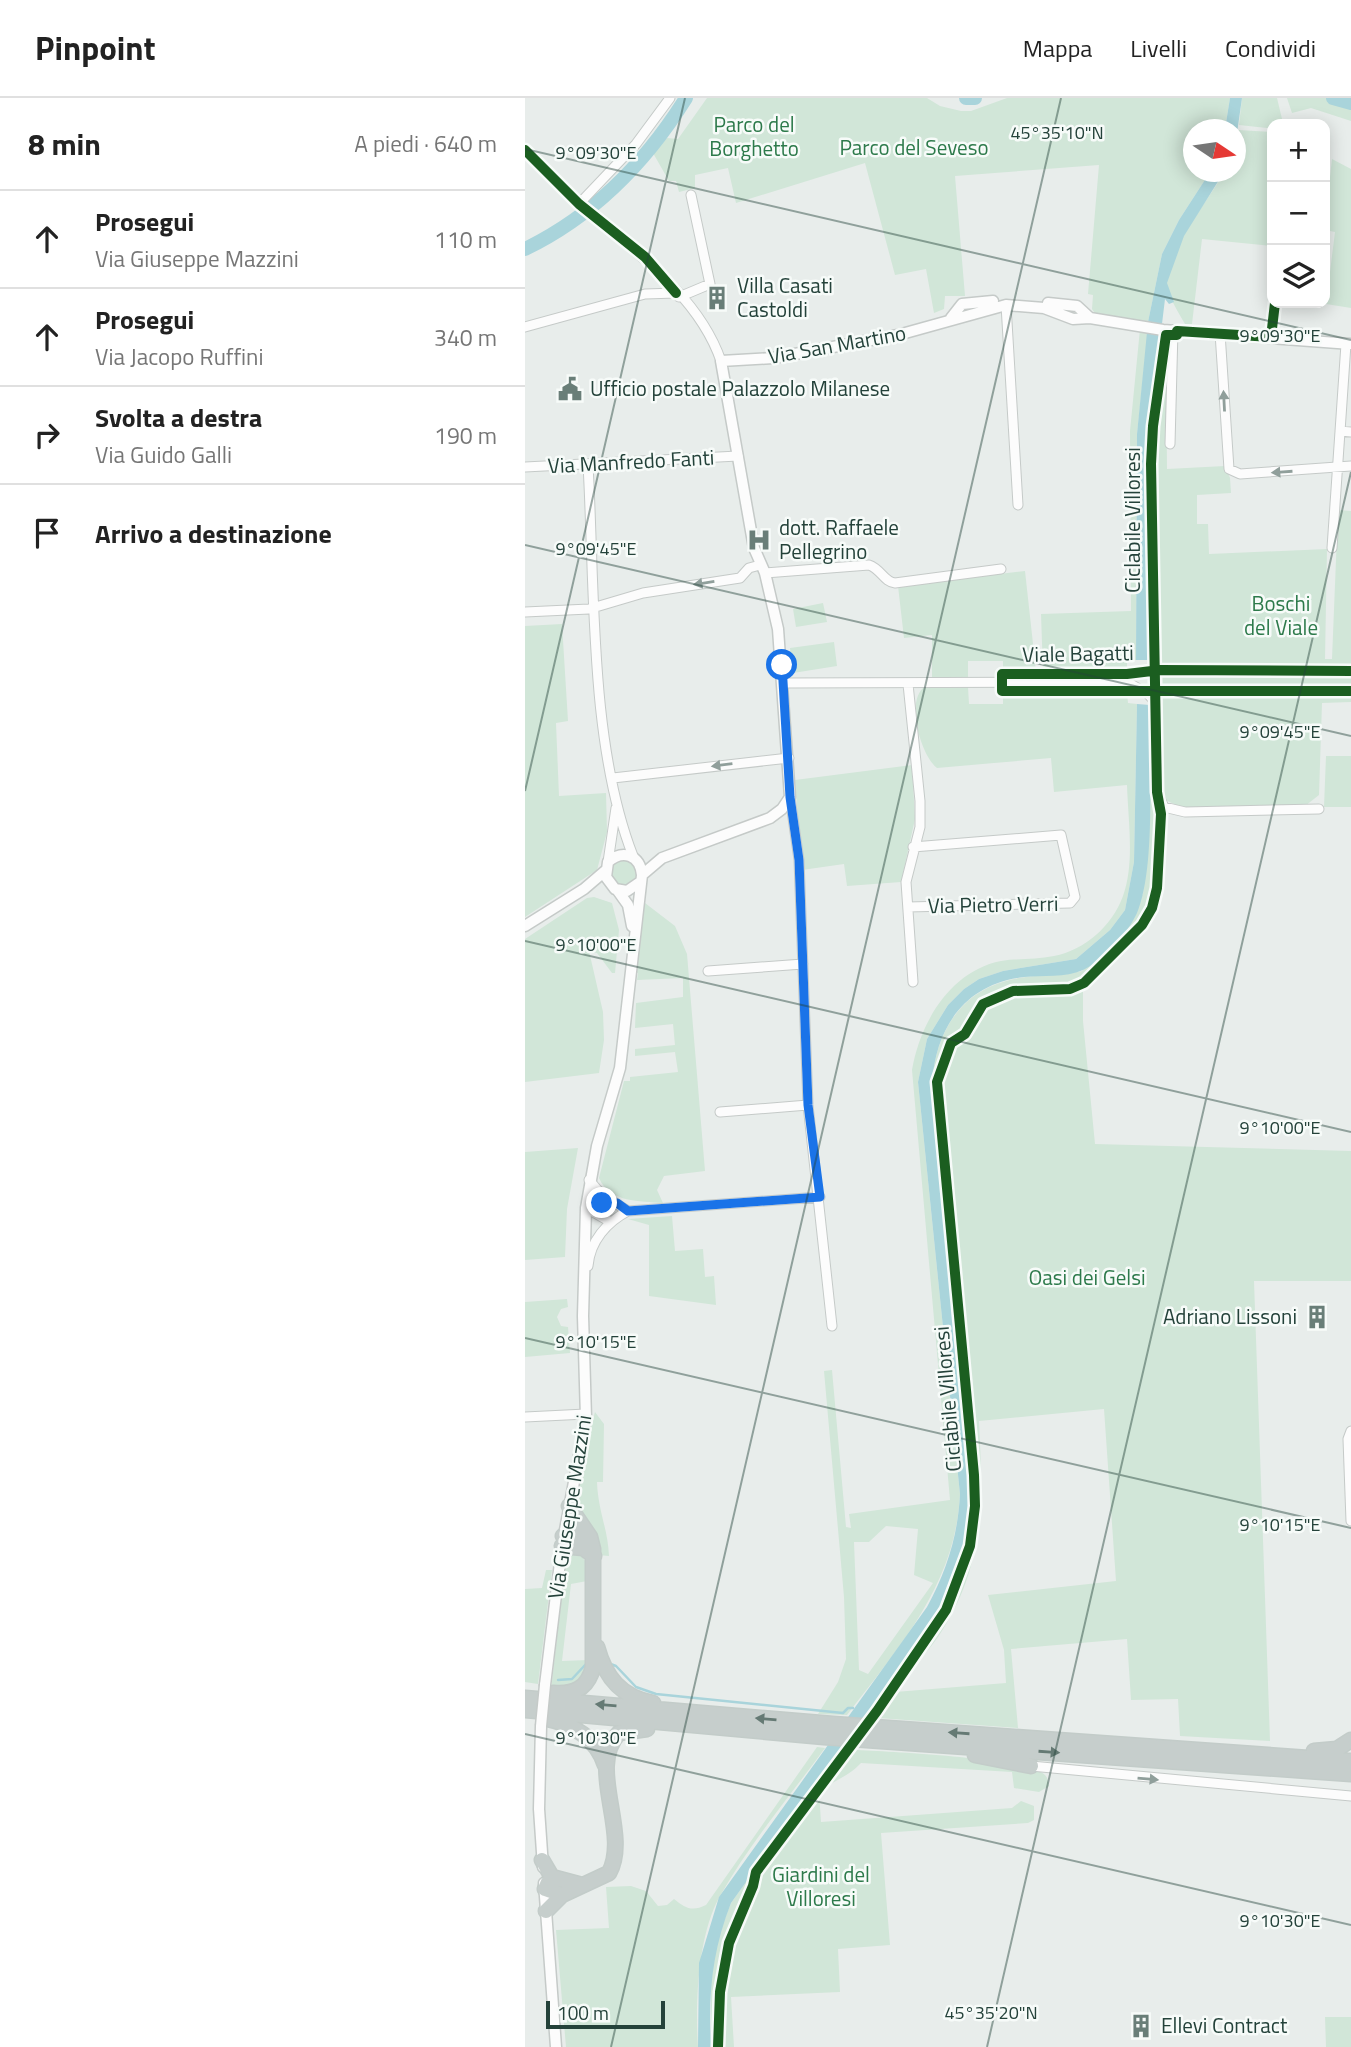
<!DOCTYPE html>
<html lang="it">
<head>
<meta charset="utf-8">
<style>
	:root { --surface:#fff; --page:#f6f6f6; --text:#222; --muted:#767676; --line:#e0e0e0 }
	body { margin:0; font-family:"Titillium Web",sans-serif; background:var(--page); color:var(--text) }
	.controls { position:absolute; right:21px; top:21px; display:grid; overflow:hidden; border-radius:14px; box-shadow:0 4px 18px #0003 }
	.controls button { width:63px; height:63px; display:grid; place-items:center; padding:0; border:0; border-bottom:2px solid var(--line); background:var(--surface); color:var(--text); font:35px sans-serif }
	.compass { position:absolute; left:658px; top:21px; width:63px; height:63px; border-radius:50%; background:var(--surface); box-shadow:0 4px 18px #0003; rotate:103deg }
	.scale { position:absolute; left:21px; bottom:18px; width:119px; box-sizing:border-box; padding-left:7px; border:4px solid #24423a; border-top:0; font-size:19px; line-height:24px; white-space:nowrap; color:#24423a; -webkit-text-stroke:5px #f7fbf9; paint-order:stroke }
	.stop { position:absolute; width:21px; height:21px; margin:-16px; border:5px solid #1a73e8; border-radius:50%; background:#fff }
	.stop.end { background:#1a73e8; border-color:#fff; box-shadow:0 2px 7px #0008 }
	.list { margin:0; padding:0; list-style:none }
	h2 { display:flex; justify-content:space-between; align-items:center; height:91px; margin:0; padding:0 28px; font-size:30px }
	h2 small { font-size:23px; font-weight:400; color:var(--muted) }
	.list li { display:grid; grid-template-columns:46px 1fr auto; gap:21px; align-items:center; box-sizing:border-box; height:98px; padding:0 28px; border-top:2px solid var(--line) }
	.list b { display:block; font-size:26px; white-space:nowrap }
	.list p { margin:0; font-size:23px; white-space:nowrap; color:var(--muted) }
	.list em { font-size:23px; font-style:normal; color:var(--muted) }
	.icon { flex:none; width:38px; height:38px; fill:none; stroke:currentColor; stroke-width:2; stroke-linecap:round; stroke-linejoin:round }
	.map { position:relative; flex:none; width:826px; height:1949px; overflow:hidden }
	header { display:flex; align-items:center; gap:42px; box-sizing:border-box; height:98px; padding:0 35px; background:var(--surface); border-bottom:2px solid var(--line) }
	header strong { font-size:33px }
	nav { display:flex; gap:38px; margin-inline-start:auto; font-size:24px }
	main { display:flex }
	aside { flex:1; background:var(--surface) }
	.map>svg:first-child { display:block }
	.green { fill:#d1e6d8; fill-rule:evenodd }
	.water { fill:#a9d4db }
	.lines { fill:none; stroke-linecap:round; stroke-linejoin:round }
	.stream { stroke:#a9d4db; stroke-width:2.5 }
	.river { stroke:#a9d4db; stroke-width:14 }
	.minor-casing { stroke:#c5cac8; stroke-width:11 }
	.tertiary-casing { stroke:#c5cac8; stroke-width:13 }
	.trunk-casing { stroke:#c3ccc9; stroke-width:17 }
	.minor { stroke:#fcfcfc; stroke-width:9 }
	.tertiary { stroke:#fcfcfc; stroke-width:10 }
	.trunk { stroke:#c6cecc; stroke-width:14 }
	.tertiary-bridge-casing { stroke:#c5cac8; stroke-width:13; stroke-linecap:butt }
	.tertiary-bridge { stroke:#fcfcfc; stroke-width:10 }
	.cycleway-casing { stroke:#f7fbf9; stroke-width:15 }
	.cycleway { stroke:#1b5e20; stroke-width:10 }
	.oneway { fill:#909f9b }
	.oneway2 { fill:#657a74 }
	.route { stroke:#1a73e8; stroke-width:9 }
	.ticks { fill:none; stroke:#24423a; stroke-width:2; stroke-opacity:0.45 }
	.labels { text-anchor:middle; stroke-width:5; stroke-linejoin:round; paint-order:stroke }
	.park-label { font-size:21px; fill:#2d7a4b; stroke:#f7fbf9 }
	.poi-label { font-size:21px; fill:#24423a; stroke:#f7fbf9; text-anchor:start }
	.street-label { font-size:21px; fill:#24423a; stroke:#f7fbf9 }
	.ticks-label { font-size:18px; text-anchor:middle; fill:#24423a; stroke:#f7fbf9; stroke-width:5; stroke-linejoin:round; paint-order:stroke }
</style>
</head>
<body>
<header>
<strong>Pinpoint</strong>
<nav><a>Mappa</a><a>Livelli</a><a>Condividi</a></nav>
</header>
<main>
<aside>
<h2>8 min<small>A piedi · 640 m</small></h2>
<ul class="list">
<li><svg class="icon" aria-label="ahead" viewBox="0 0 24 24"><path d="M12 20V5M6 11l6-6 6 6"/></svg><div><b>Prosegui</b><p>Via Giuseppe Mazzini</p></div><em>110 m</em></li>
<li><svg class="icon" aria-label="ahead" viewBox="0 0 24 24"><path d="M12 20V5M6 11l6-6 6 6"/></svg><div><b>Prosegui</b><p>Via Jacopo Ruffini</p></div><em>340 m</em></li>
<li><svg class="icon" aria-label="right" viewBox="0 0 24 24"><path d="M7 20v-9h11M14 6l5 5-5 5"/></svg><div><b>Svolta a destra</b><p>Via Guido Galli</p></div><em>190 m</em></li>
<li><svg class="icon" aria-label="arrive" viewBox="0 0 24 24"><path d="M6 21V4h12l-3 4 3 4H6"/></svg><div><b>Arrivo a destinazione</b></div></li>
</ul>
</aside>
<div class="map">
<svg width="826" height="1949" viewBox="0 0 826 1949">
	<rect width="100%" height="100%" fill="#e8edeb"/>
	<!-- green -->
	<path class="green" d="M182 0H402L415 8 436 13H446L482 0H705L700 31 668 32V74H685L654 122 637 156 623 224 571 217 567 211 568 197 563 196 574 67 430 78 440 198H420L419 211 409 215 401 171 370 177 340 65 211 105 203 70 170 77V90L154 94 151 83H144L128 55 142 40 153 41Z
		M717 0H752L758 25 742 30 714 27Z
		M762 0H826V23L786 10 767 15Z
		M713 32 747 34V148L677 141 667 226H660C654 215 643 199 642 186 639 155 685 101 699 74H710Z
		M807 61 826 71V210L801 206 810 134 800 132V88H804Z
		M615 231 623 233 612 336 611 562H602V574H518L516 516 606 513 605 333Z
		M641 257 642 371 700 368 705 380 706 395 672 397V426H683L684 456 802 451 800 561H807L813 412 826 413V604L797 605 794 697 780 708 660 711 636 700 635 562 630 536C628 450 618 339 641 257Z
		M500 473 511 573H478V563H443V581H407V537L379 540 373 488Z
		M298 505 302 524 271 529 268 511Z
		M37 526 43 623 31 625 34 698 81 695 82 734 72 772 0 819V528Z
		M309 544 312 568 268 575 265 550Z
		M401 588 443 589 444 606H478V596L602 595 603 605 612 606 609 764 600 812 585 832 551 861 478 873 454 881 439 891 423 907 402 941 393 984 435 1396C431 1486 374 1549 322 1617L293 1616 313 1584 321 1561 319 1499 299 1273 307 1272 321 1429 326 1430 324 1416 425 1402 387 972C395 925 425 873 476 863 493 860 511 862 529 858 560 852 587 828 598 798 610 765 603 722 602 687L529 694 526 660 412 670C396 658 379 600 401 588ZM361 1428 393 1431 389 1477 408 1485 343 1576 334 1572 329 1444H344Z
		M625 607 629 610C629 658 638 774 619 813 607 840 579 861 558 881V923L570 1046 826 1053V1183H729L745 1643 655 1638 653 1601 606 1602 602 1541 486 1551 493 1630 339 1619C377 1568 423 1517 438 1454 444 1430 444 1404 445 1379L407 985C410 939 432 896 481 883 505 876 532 878 557 873L618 796 624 716ZM579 1311 591 1483 463 1497 479 1552 481 1585 370 1594C381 1575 400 1558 413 1539 460 1469 458 1404 454 1323Z
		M801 658H826V709H799Z
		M387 667 390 721 376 784 322 788 319 766 277 772 270 682Z
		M86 775a13 13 0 1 1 26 0a13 13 0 1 1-26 0Z
		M69 799 87 805 94 832 90 875H87L72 855 64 853 78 914 79 942 74 975 0 984V841L62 800Z
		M120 805 150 828 162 856 180 1073 139 1078 132 1092 138 1105C115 1103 85 1105 74 1080L99 983H105V979L153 974 150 954 110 958V951L150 947 148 926 110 930 111 905 158 899V880L112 882 113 875 110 874 117 809Z
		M53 1050 42 1111 40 1159 0 1162V1054Z
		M147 1118 150 1153 178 1151 180 1179 189 1178 191 1207 124 1198V1127L103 1121Z
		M42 1201 43 1209 36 1211 32 1219 36 1228 43 1229 45 1255 0 1259V1204Z
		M70 1314 79 1326 78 1384H72C73 1413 83 1431 84 1458L73 1457 51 1408 61 1347Z
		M53 1454 62 1465V1483L46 1486 37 1563 64 1562 54 1587 26 1593 40 1466 44 1457Z
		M21 1472H27L13 1586 0 1584V1491L17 1490Z
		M292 1649 300 1650C265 1698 224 1746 195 1798 173 1836 170 1905 173 1949H41L31 1832 84 1830 81 1789 106 1788 121 1793 133 1808 142 1807 149 1801C160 1810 167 1814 181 1807Z
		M315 1651C348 1653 503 1659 520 1677 523 1680 523 1684 524 1688L514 1694 489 1690 487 1674 336 1665C323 1679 309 1682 294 1694L296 1724 487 1710 496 1703 509 1708V1722L503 1725 356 1735 365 1847 313 1851 315 1894 206 1899 209 1949H186V1868L193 1838 206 1805Z
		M800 1919H826V1949H801Z"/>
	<!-- water -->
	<path class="water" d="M705 0H717L711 42 710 32 700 31Z
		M685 74H699L659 138 642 185 649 204 644 206 640 201 625 325 623 532 627 556 624 562H611L612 336 623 224 637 156 654 122Z
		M612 606 625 607C623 661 632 767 612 815 603 835 578 863 558 872 540 880 518 877 499 879 440 886 411 929 407 985L445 1379 446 1404 438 1454 423 1498 411 1519 206 1805C187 1853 183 1897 186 1949H173L174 1865 194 1799 402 1509C422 1472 433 1437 435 1396L393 984 402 941 423 907 439 891 454 881 478 873 551 861 585 832 600 812 609 764Z"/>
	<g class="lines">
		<!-- stream -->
		<path class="stream" d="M83 1565 91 1568 111 1589 131 1596 318 1615 323 1610H328
			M33 1582 47 1581 61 1566"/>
		<!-- river -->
		<path class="river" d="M441 0H450
			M808 0 826 5
			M0 151C68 118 121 64 161 0"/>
		<!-- minor casing -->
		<g class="minor-casing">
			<path id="minor" d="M0 52C19 71 37 92 57 109 108 153 173 196 196 263
				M54 106 111 46 145 0
				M154 199 185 186 166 97
				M481 207 493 407
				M0 229 120 196 151 195
				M695 235 704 371 715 376 826 368
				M746 239 750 205
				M815 333 826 334
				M645 346 648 232
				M63 367C70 488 64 645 108 758
				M0 369 213 358
				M807 450 821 246
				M240 475 344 467C356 471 359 484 370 485L476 471
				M0 514 64 511 118 495 215 480 224 470 235 467
				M259 585 602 584 623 596 632 606V694L639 709 660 714 794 711
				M383 586 395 703V729L381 784 388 884
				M88 680 264 660
				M265 699 274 762 283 1007 307 1228
				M83 764 91 710
				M383 809 545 805 550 799 536 737 388 749
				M183 873 278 866
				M195 1014 283 1007
				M64 1082 77 1097 103 1113
				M61 1110 90 1105
				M61 1110 84 1123
				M63 1168C65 1143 82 1124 103 1113L295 1099
				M0 1319 61 1316
				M826 1333 823 1341 826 1423
				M506 1668 826 1698"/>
		</g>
		<!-- tertiary casing -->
		<g class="tertiary-casing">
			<path id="tertiary" d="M523 205 552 208 565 220
				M426 220 437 206 468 203
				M117 777 137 760 245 720 257 711 265 699 253 531 240 475 229 450 196 263 248 260 373 237 481 207 519 210 548 221 565 220 638 232 826 246
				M93 793 103 807 107 828
				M0 828 59 791 80 773
				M20 1587 37 1448 61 1320 58 1218 61 1110 72 1048 95 970 117 777C115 757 98 751 83 764L81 779 90 791 102 793 115 784
				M16 1628 14 1711 18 1769
				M19 1785 31 1949"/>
		</g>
		<!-- trunk casing -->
		<g class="trunk-casing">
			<path id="trunk" d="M38 1438 52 1435 65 1439
				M37 1448 58 1450 69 1458
				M72 1549C80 1579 96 1599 128 1605
				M28 1595C49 1597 63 1590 68 1569V1451L65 1439 44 1408
				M0 1600 308 1626 826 1663
				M0 1612 299 1639 826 1676
				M22 1621C48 1626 72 1641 80 1667
				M789 1653 812 1651 826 1642
				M450 1657 506 1668
				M17 1762 27 1779 57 1787
				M32 1782 23 1784 20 1791 37 1797
				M21 1813 37 1797 84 1775C106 1735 61 1669 94 1635L122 1631"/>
		</g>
		<!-- minor -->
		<use href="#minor" class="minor"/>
		<!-- tertiary -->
		<use href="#tertiary" class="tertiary"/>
		<!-- trunk -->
		<use href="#trunk" class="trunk"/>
		<!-- tertiary-bridge casing -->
		<g class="tertiary-bridge-casing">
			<path id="tertiary-bridge" d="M16 1628 20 1587"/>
		</g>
		<!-- tertiary-bridge -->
		<use href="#tertiary-bridge" class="tertiary-bridge"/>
		<!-- cycleway casing -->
		<g class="cycleway-casing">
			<path id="cycleway" d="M0 52 54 106 120 159 151 195
				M826 573 635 572 602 576H477V593H826
				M193 1949 195 1894 204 1845 228 1788 231 1774 352 1613 421 1512 445 1448 450 1408 449 1377 412 984 426 945 440 936 458 906 488 893 545 891 559 885 617 827 627 810 632 790 636 716 632 694 626 366 628 328 641 237H652V233L746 239 750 205"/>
		</g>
		<!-- cycleway -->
		<use href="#cycleway" class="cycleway"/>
	</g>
	<!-- one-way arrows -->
	<defs><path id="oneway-solid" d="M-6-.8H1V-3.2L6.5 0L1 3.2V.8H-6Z" transform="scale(1.75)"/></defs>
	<g class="oneway">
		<use href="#oneway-solid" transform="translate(699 303) rotate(-93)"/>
		<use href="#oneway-solid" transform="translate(757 374) rotate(176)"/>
		<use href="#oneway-solid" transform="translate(179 485) rotate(171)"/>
		<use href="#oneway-solid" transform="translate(197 667) rotate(173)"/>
		<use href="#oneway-solid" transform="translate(623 1681) rotate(5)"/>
	</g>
	<g class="oneway2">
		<use href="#oneway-solid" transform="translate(81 1607) rotate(-175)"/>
		<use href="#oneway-solid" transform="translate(241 1621) rotate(-175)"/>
		<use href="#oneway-solid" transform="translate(434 1635) rotate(-176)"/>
		<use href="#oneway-solid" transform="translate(524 1654) rotate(4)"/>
	</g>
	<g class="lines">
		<!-- route -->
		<path class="route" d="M77 1105H92L103 1113 295 1099 283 1007 274 762 265 699 257 567"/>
	</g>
	<!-- ticks -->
	<path class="ticks" d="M0 51 826 242M0 447 826 638M0 693 160 0M0 843 826 1034M0 1240 826 1430M0 1636 826 1827M86 1949 536 0M462 1949 826 374"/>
	<!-- icons -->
	<defs>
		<g id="building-bare" transform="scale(1.89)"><path d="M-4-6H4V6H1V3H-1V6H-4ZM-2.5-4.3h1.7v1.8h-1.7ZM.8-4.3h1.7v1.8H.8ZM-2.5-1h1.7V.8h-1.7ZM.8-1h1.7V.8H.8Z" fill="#697e78" stroke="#f7fbf9" stroke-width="2.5" paint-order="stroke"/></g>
		<g id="civic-bare" transform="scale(1.89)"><path d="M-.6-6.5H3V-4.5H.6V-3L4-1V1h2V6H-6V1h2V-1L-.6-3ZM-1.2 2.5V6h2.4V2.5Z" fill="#697e78" stroke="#f7fbf9" stroke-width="2.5" paint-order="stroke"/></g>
		<g id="hospital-bare" transform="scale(1.89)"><path d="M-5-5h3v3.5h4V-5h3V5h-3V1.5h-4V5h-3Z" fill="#697e78" stroke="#f7fbf9" stroke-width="2.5" paint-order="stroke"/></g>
	</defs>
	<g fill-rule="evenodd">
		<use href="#building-bare" x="192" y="200"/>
		<use href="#civic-bare" x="45" y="291"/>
		<use href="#hospital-bare" x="234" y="442"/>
		<use href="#building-bare" x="792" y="1219"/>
		<use href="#building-bare" x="616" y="1928"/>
	</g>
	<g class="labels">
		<!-- park labels -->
		<g class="park-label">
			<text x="229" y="34">Parco del<tspan x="229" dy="24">Borghetto</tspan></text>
			<text x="389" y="57">Parco del Seveso</text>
			<text x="756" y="513">Boschi<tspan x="756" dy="24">del Viale</tspan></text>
			<text x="562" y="1187">Oasi dei Gelsi</text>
			<text x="296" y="1784">Giardini del<tspan x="296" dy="24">Villoresi</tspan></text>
		</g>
		<!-- poi labels -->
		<g class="poi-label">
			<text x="212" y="195">Villa Casati<tspan x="212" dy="24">Castoldi</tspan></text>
			<text x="65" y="298">Ufficio postale Palazzolo Milanese</text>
			<text x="254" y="437">dott. Raffaele<tspan x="254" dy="24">Pellegrino</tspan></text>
			<text x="772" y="1226" text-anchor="end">Adriano Lissoni</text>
			<text x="636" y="1935">Ellevi Contract</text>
		</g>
		<!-- street labels -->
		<g class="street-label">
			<text transform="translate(312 247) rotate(-10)" y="7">Via San Martino</text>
			<text transform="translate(106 364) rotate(-3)" y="7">Via Manfredo Fanti</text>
			<text transform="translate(608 422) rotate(-90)" y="7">Ciclabile Villoresi</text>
			<text transform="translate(553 556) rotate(-1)" y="7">Viale Bagatti</text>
			<text transform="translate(468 807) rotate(-1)" y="7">Via Pietro Verri</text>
			<text transform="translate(423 1301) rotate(-95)" y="7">Ciclabile Villoresi</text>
			<text transform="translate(45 1409) rotate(-81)" y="7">Via Giuseppe Mazzini</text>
		</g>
	</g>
	<g class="ticks-label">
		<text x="532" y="41">45°35'10"N</text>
		<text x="71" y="61">9°09'30"E</text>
		<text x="755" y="244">9°09'30"E</text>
		<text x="71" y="457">9°09'45"E</text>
		<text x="755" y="640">9°09'45"E</text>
		<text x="71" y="853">9°10'00"E</text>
		<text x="755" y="1036">9°10'00"E</text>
		<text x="71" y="1250">9°10'15"E</text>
		<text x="755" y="1433">9°10'15"E</text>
		<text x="71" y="1646">9°10'30"E</text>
		<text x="755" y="1829">9°10'30"E</text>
		<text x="466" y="1921">45°35'20"N</text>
	</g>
</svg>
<div class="controls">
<button>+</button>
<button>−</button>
<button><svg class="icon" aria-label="layers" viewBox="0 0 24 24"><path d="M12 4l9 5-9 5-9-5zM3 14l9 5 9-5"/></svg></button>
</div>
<svg class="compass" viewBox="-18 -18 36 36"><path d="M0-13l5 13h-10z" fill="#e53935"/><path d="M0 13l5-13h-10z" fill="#767676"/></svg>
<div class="scale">100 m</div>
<div class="stop" style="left:257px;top:567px"></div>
<div class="stop end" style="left:77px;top:1105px"></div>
</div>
</main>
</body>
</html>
